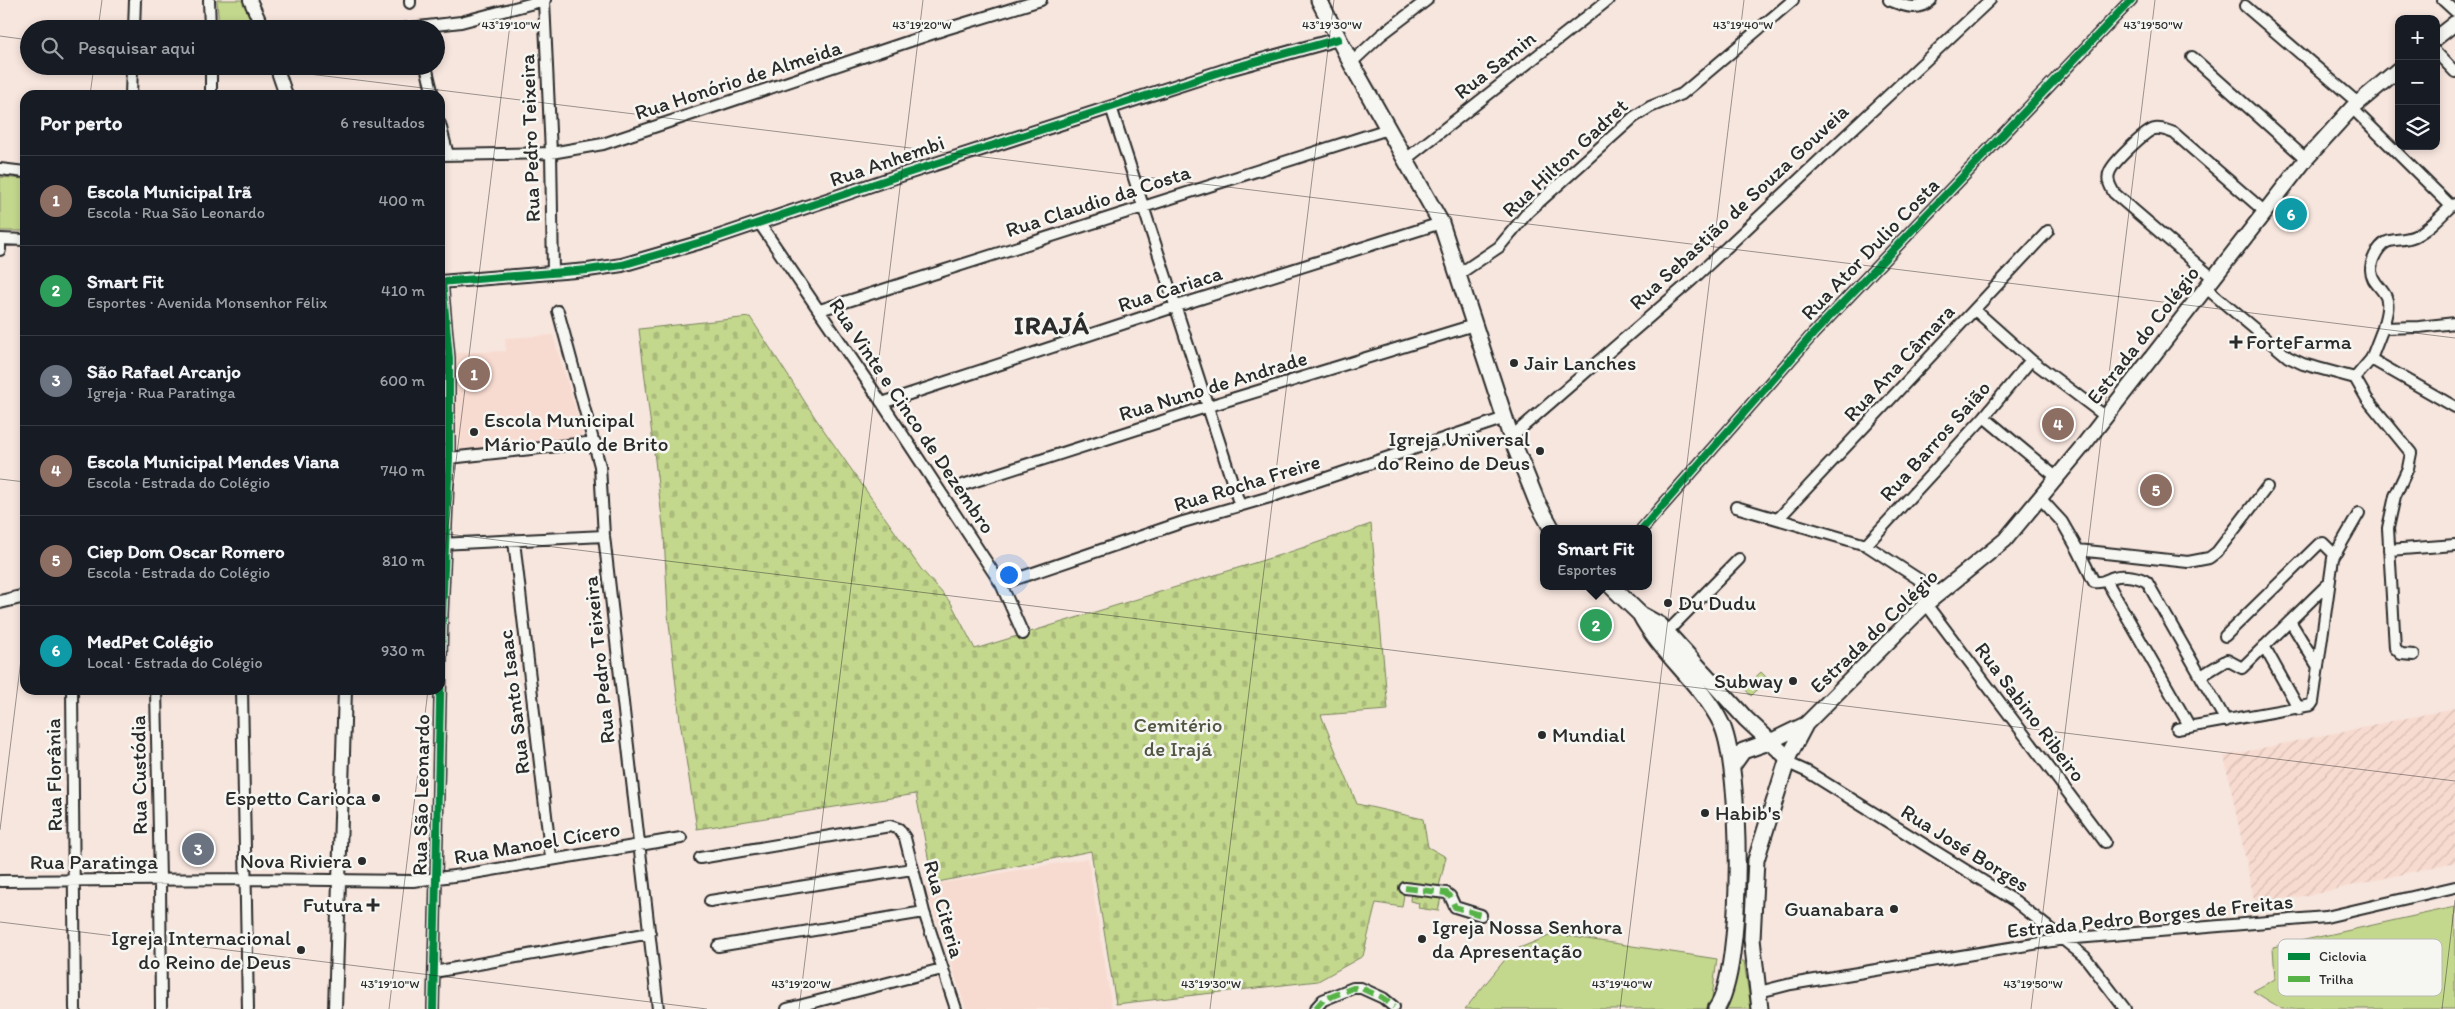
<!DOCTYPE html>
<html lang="pt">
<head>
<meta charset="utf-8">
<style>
	:root { --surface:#171b24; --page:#242831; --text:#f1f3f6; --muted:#9ea1a6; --line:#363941; --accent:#b45309 }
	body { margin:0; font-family:Itim,sans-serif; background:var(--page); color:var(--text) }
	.controls { position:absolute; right:15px; top:15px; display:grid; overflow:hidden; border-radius:10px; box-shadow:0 2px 8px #0003 }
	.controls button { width:45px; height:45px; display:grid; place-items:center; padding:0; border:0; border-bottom:1px solid var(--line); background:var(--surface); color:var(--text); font:25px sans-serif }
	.you { position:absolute; left:1008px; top:574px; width:18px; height:18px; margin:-12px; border:4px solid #fff; border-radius:50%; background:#1a73e8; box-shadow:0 0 0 8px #1a73e833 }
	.badge { display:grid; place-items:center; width:32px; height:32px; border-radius:50%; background:var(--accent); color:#fff; font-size:16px; font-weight:700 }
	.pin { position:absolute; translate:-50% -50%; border:2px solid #fff; box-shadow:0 1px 5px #0006 }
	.popup { position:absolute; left:1540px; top:525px; width:112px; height:65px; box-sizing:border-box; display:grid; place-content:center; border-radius:10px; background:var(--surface); filter:drop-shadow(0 1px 4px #0005); font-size:16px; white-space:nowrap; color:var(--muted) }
	.popup b { font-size:19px; color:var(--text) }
	.popup::after { content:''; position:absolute; left:50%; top:100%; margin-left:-10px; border:10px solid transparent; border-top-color:var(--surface) }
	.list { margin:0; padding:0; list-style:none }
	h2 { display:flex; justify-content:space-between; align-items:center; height:65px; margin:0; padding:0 20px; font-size:21px }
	h2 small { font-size:16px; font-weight:400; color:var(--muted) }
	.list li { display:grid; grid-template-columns:32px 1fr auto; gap:15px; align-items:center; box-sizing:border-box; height:90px; padding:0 20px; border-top:1px solid var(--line) }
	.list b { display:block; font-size:19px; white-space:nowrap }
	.list p { margin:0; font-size:16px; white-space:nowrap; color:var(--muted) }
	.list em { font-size:16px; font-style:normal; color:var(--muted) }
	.icon { flex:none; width:28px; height:28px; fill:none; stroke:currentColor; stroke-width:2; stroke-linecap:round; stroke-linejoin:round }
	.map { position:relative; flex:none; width:2455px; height:1009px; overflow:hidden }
	.search { position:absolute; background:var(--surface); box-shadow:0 2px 8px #0003; left:20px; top:20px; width:425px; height:55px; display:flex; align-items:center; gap:12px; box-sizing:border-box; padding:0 18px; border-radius:28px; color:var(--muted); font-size:19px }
	.panel { position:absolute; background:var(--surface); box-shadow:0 2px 8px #0003; left:20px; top:90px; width:425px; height:605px; border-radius:15px }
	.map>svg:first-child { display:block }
	.built { fill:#f8dbd0 }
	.industrial { fill:url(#industrial-furrows) }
	.cemetery { fill:url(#cemetery-stones); stroke:#78825c }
	.green { fill:#c4d88d; stroke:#78825c }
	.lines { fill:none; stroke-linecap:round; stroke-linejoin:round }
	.minor-casing { stroke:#2b2b2b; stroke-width:14 }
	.tertiary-casing { stroke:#2b2b2b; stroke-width:16 }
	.secondary-casing { stroke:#2b2b2b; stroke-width:18 }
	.primary-casing { stroke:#2b2b2b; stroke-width:19 }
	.minor { stroke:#f6f6f2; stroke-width:10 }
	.tertiary { stroke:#f6f6f2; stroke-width:12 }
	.secondary { stroke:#f6f6f2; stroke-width:14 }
	.primary { stroke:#f6f6f2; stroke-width:15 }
	.quiet { stroke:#56b246; stroke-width:6; stroke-dasharray:12 6; stroke-linecap:butt }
	.cycleway-casing { stroke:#f6f6f2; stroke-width:11 }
	.cycleway { stroke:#00873e; stroke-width:8 }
	.ticks { fill:none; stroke:#2b2b2b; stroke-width:1; stroke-opacity:0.45 }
	.poi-dot { fill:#2b2b2b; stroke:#f6f6f2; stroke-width:2 }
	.labels { text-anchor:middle; stroke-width:5; stroke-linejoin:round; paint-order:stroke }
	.street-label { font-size:21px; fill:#2b2b2b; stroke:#f6f6f2 }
	.poi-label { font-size:21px; fill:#2b2b2b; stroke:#f6f6f2; text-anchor:start }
	.park-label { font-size:21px; fill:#515644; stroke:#f6f6f2 }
	.district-label { font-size:26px; font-weight:bold; letter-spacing:1px; fill:#2b2b2b; stroke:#f6f6f2 }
	.key { fill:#f6f6f2; stroke:#b9b9b6; stroke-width:1 }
	.key-label { font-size:14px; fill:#2b2b2b }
	.ticks-label { font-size:12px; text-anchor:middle; fill:#2b2b2b; stroke:#f6f6f2; stroke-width:5; stroke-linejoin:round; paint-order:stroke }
</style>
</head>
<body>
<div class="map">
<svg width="2455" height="1009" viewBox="0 0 2455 1009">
	<defs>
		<pattern id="industrial-furrows" width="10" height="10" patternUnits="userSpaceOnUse" patternTransform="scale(1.25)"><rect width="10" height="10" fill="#f8dbd0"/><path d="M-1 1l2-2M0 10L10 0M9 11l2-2" fill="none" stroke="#d5bcb3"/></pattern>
		<pattern id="cemetery-stones" width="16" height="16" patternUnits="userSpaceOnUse" patternTransform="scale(1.25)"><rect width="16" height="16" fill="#c4d88d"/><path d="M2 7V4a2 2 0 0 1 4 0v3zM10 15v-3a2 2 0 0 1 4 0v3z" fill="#a9ba7a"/></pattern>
	</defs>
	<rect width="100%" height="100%" fill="#f7e6de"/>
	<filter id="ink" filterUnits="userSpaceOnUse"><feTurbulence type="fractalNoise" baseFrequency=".02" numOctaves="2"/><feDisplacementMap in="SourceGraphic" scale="10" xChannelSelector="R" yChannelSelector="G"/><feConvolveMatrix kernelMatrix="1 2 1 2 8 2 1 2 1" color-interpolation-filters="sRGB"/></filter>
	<g filter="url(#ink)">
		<!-- built -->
		<path class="built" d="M553 335 583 433 579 438 571 442 461 450 458 447 455 353 506 351 505 338Z
			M1088 858 1112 1009H966L925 886Z"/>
		<!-- industrial -->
		<path class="industrial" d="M2455 708V862L2315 894 2255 904 2224 756Z"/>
		<!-- cemetery -->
		<path class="cemetery" d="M750 317 816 419 921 569 951 603 975 649 1293 551 1371 524 1388 710 1321 715 1357 804 1423 819 1428 847 1446 857 1438 891 1405 888 1402 907 1376 903 1363 956 1318 981 1116 1004 1091 851 933 883 916 794 697 829 680 721 668 614 664 534 639 329Z
			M1411 891 1441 897 1438 911 1418 908 1419 903 1410 901Z"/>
		<!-- green -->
		<path class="green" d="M217 0H248L260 29H219Z
			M0 177 25 179V231H0Z
			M1761 672 1768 679 1751 696 1744 688Z
			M2455 907V1009H2282L2253 991 2275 979 2273 947Z
			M1554 934 1717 959 1711 1005 1708 1009H1465L1512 951Z
			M1735 961H1744L1751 1009H1721Z"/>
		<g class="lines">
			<!-- minor casing -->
			<g class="minor-casing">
				<path id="minor" d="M209 0 210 29
					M410 0V3
					M1889 0C1904 6 1918 12 1931 0
					M2443 0 2455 11
					M544 1 551 153 553 273
					M2245 6 2358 103
					M134 29 135 0
					M402 29 461 22 545 0
					M2436 52 2455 72
					M2192 57 2306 159
					M1351 63 1381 35 1427 0
					M211 66V95
					M426 66 433 95
					M131 95 132 66
					M1111 107 1240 506
					M2352 108 2451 206 2455 204
					M440 124 448 155
					M440 155 551 153 603 144 946 29 1041 0
					M1406 159 1608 0
					M0 169 25 172
					M760 224 882 403 1001 584 1023 634
					M0 239 25 240
					M0 250V240
					M1459 274 1499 247 1528 212 1634 117 1650 107 1682 94 1793 0
					M2213 278 2114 193C2110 186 2106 179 2110 171 2114 162 2146 130 2155 129 2162 128 2168 131 2174 133L2264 211
					M2206 288 2288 357 2303 364 2355 378
					M820 310 1388 129
					M1975 310 2031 360 2105 416
					M558 311 600 466 604 536 658 1009
					M2383 328C2385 318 2390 306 2386 297 2382 287 2371 282 2371 270 2371 265 2373 259 2375 255 2387 233 2397 244 2415 236 2429 229 2440 217 2451 206
					M2371 359 2455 407
					M2355 378 2367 399 2411 453 2408 468 2395 496 2388 528 2395 648 2401 654 2414 655
					M2355 378 2371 359 2383 328 2419 327 2455 323
					M882 403 1177 306 1441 223
					M1984 417 2056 477
					M1511 437 1692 280 1990 0
					M449 458 595 442
					M963 485 1209 406 1474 325
					M2040 498 2062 522 2078 550 2188 562 2209 558 2217 552 2267 487
					M1736 507 1866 545 1940 593
					M1778 519 2048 231
					M1642 529 1813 334 2131 0
					M514 541 551 858
					M440 544 604 536
					M1866 545 1984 417 2031 360
					M2078 550 2094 582C2102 584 2107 579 2114 577 2123 574 2140 577 2147 582L2226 721
					M2389 550 2455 545
					M2106 580 2190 727
					M1001 584 1183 522 1270 497 1505 418
					M1926 604 2105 842
					M2290 621 2318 667
					M1667 632 1739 559
					M2225 636 2319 544 2323 543 2334 554
					M2264 646 2299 709
					M2201 676 2227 660 2242 668 2329 583
					M72 690 75 1009
					M156 690 160 880 161 1009
					M242 690 248 1009
					M2177 729 2311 705 2313 702 2333 558 2359 513
					M1788 763 1808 772 2015 901 2085 957 2125 1009
					M700 858 890 826 899 829 905 838 924 912 956 1009
					M0 881 246 879 413 881 462 875 681 838
					M1405 888 1446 893 1450 896 1455 907 1481 915
					M710 901 912 869
					M718 946 924 912
					M434 972 650 933
					M1759 992 1791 984 2064 939 2326 917 2455 887
					M433 1009 442 614 449 458V358L442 281
					M787 1009 942 969
					M1315 1009 1323 1000 1353 988H1361L1383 998 1394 1007"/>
			</g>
			<!-- tertiary casing -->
			<g class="tertiary-casing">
				<path id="tertiary" d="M250 0 263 29
					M276 66 286 95
					M440 282 588 270 622 265 708 240 895 177 1229 69 1338 39
					M0 602 25 596
					M335 1009 345 690"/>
			</g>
			<!-- secondary casing -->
			<g class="secondary-casing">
				<path id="secondary" d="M2436 38 2455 23
					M1769 742 1806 724 1926 604 2005 540 2082 447 2306 159 2352 108 2399 69
					M1788 758 1806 724"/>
			</g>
			<!-- primary casing -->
			<g class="primary-casing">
				<path id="primary" d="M1319 0 1351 63 1441 223 1511 437 1537 502 1552 529
					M1611 586 1640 614 1660 625 1746 719 1788 758 1756 860 1752 939 1760 1009
					M1640 614C1661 654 1701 683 1721 723 1742 765 1745 971 1716 1009
					M1733 765 1743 751 1769 742"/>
			</g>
			<!-- minor -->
			<use href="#minor" class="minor"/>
			<!-- tertiary -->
			<use href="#tertiary" class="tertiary"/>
			<!-- secondary -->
			<use href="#secondary" class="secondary"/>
			<!-- primary -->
			<use href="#primary" class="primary"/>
			<!-- quiet -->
			<path class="quiet" d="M1405 888 1446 893 1450 896 1455 907 1481 915
				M1315 1009 1323 1000 1353 988H1361L1383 998 1394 1007"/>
			<!-- cycleway casing -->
			<g class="cycleway-casing">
				<path id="cycleway" d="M440 282 588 270 622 265 708 240 895 177 1229 69 1338 39
					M1642 529 1813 334 2131 0
					M433 1009 442 614 449 458V358L442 281"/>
			</g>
			<!-- cycleway -->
			<use href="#cycleway" class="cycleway"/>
		</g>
	</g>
	<!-- ticks -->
	<path class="ticks" d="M98 29 102 0M0 36 29 40M244 66 2455 338M90 95 94 66M0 479 25 482M440 533 2455 781M440 591 513 0M0 830 25 627M0 922 707 1009M389 1009 428 690M799 1009 923 0M1210 1009 1334 0M1620 1009 1744 0M2031 1009 2155 0M2442 1009 2455 900"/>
	<!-- markers -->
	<g class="poi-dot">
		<path d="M2233.5 334.5h5v5h5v5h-5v5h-5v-5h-5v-5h5z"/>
		<circle cx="1514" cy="363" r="5"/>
		<circle cx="474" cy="432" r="5"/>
		<circle cx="1540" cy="451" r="5"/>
		<circle cx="1668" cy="603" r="5"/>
		<circle cx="1793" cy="681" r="5"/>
		<circle cx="1542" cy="735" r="5"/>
		<circle cx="376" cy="798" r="5"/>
		<circle cx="1705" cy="813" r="5"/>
		<circle cx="362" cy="861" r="5"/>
		<path d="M370.5 897.5h5v5h5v5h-5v5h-5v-5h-5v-5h5z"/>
		<circle cx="1894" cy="909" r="5"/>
		<circle cx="1422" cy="939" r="5"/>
		<circle cx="301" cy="950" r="5"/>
	</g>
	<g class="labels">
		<!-- street labels -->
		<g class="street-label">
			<text transform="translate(1495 65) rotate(-38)" y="7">Rua Samin</text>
			<text transform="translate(738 80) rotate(-18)" y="7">Rua Honório de Almeida</text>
			<text transform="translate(530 138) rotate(-92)" y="7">Rua Pedro Teixeira</text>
			<text transform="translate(1565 158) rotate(-43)" y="7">Rua Hilton Gadret</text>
			<text transform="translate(887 161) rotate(-19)" y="7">Rua Anhembi</text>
			<text transform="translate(1098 201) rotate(-18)" y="7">Rua Claudio da Costa</text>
			<text transform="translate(1739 207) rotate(-43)" y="7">Rua Sebastião de Souza Gouveia</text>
			<text transform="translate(1870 249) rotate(-46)" y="7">Rua Ator Dulio Costa</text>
			<text transform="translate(1170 289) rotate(-18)" y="7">Rua Cariaca</text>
			<text transform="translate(2143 335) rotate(-52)" y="7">Estrada do Colégio</text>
			<text transform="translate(1899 363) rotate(-47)" y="7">Rua Ana Câmara</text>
			<text transform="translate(1213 386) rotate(-17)" y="7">Rua Nuno de Andrade</text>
			<text transform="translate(912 416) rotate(56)" y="7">Rua Vinte e Cinco de Dezembro</text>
			<text transform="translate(1935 441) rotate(-48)" y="7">Rua Barros Saião</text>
			<text transform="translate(1247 483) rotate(-17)" y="7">Rua Rocha Freire</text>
			<text transform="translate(1874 631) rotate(-44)" y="7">Estrada do Colégio</text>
			<text transform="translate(599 660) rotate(-96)" y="7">Rua Pedro Teixeira</text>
			<text transform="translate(514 702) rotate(-97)" y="7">Rua Santo Isaac</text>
			<text transform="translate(2030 712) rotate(53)" y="7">Rua Sabino Ribeiro</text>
			<text transform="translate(54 775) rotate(-91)" y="7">Rua Florânia</text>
			<text transform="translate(139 775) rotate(-91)" y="7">Rua Custódia</text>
			<text transform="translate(421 795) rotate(-89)" y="7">Rua São Leonardo</text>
			<text transform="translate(537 843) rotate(-10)" y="7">Rua Manoel Cícero</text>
			<text transform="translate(1965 848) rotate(32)" y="7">Rua José Borges</text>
			<text x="94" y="869">Rua Paratinga</text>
			<text transform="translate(944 909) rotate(74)" y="7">Rua Citeria</text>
			<text transform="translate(2150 916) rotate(-6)" y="7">Estrada Pedro Borges de Freitas</text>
		</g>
		<!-- poi labels -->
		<g class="poi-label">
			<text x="2246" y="349">ForteFarma</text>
			<text x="1524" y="370">Jair Lanches</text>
			<text x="484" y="427">Escola Municipal<tspan x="484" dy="24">Mário Paulo de Brito</tspan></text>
			<text x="1530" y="446" text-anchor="end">Igreja Universal<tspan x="1530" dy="24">do Reino de Deus</tspan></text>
			<text x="1678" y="610">Du Dudu</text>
			<text x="1783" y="688" text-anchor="end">Subway</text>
			<text x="1552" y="742">Mundial</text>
			<text x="366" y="805" text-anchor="end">Espetto Carioca</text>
			<text x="1715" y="820">Habib's</text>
			<text x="352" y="868" text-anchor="end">Nova Riviera</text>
			<text x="363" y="912" text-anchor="end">Futura</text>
			<text x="1884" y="916" text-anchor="end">Guanabara</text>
			<text x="1432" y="934">Igreja Nossa Senhora<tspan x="1432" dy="24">da Apresentação</tspan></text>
			<text x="291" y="945" text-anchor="end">Igreja Internacional<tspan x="291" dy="24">do Reino de Deus</tspan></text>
		</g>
		<!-- park labels -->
		<g class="park-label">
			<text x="1178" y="732">Cemitério<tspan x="1178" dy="24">de Irajá</tspan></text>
		</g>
		<!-- district labels -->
		<g class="district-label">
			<text x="1052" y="334">IRAJÁ</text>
		</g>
	</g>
	<!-- legend -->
	<rect x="2278" y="939" width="164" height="57" rx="8" class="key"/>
	<rect x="2288" y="953" width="22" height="7" fill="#00873e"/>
	<rect x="2288" y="976" width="22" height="6" fill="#56b246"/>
	<g class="key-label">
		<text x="2319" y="961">Ciclovia</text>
		<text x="2319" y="984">Trilha</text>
	</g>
	<g class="ticks-label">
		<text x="511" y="29">43°19'10"W</text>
		<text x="922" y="29">43°19'20"W</text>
		<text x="1332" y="29">43°19'30"W</text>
		<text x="1743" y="29">43°19'40"W</text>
		<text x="2153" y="29">43°19'50"W</text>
		<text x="390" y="988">43°19'10"W</text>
		<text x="801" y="988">43°19'20"W</text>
		<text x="1211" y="988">43°19'30"W</text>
		<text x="1622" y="988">43°19'40"W</text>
		<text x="2033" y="988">43°19'50"W</text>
	</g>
</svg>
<div class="controls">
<button>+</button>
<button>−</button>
<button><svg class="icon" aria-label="layers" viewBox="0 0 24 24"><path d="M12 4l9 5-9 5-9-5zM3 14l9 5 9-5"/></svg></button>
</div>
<div class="you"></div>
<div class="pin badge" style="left:474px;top:374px;background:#8d6e63">1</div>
<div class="pin badge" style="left:1596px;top:625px;background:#2e9e5b">2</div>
<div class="popup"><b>Smart Fit</b>Esportes</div>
<div class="pin badge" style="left:198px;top:849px;background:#6b7280">3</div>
<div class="pin badge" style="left:2058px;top:424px;background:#8d6e63">4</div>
<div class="pin badge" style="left:2156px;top:490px;background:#8d6e63">5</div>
<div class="pin badge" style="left:2291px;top:214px;background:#0f9aa8">6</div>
<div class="search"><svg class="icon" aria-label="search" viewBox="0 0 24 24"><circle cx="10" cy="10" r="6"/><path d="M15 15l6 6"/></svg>Pesquisar aqui</div>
<section class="panel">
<h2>Por perto<small>6 resultados</small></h2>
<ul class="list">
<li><span class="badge" style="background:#8d6e63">1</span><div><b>Escola Municipal Irã</b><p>Escola · Rua São Leonardo</p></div><em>400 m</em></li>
<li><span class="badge" style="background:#2e9e5b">2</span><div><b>Smart Fit</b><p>Esportes · Avenida Monsenhor Félix</p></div><em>410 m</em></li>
<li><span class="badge" style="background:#6b7280">3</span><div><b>São Rafael Arcanjo</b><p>Igreja · Rua Paratinga</p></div><em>600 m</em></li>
<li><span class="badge" style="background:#8d6e63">4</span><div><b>Escola Municipal Mendes Viana</b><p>Escola · Estrada do Colégio</p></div><em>740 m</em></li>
<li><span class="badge" style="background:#8d6e63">5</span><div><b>Ciep Dom Oscar Romero</b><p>Escola · Estrada do Colégio</p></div><em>810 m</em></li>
<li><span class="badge" style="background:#0f9aa8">6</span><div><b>MedPet Colégio</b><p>Local · Estrada do Colégio</p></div><em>930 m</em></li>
</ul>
</section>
</div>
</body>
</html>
